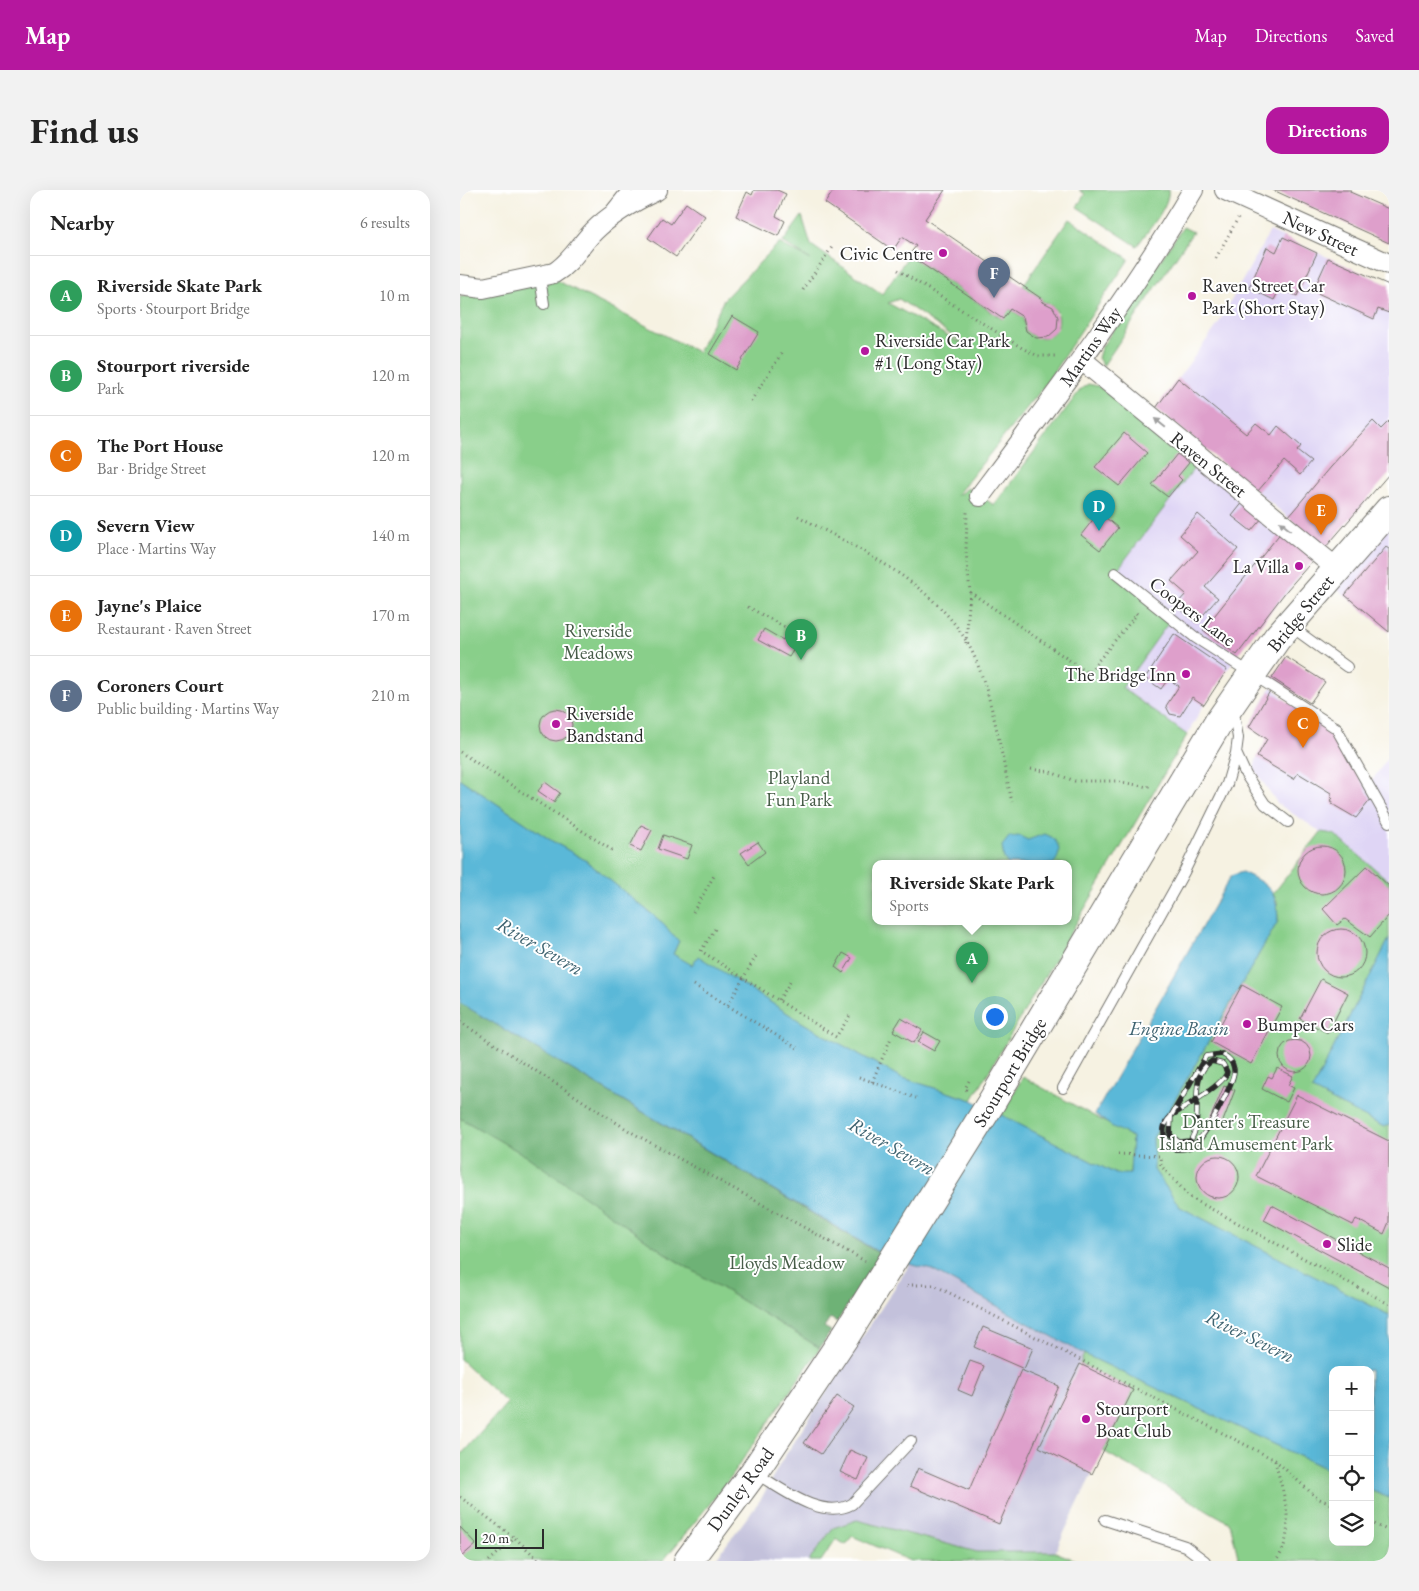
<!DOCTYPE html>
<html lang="en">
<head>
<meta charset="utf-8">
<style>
	:root { --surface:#fff; --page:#f2f2f2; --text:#222; --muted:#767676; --line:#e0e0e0; --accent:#b5179e }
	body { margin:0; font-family:"EB Garamond",serif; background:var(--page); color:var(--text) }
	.controls { position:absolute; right:15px; bottom:15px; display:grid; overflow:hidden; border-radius:10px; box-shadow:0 5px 20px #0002 }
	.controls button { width:45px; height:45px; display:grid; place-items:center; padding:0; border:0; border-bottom:1px solid var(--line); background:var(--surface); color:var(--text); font:25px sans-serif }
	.scale { position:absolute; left:15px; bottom:12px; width:69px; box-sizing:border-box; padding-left:5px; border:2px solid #2b2b2b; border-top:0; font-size:14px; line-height:18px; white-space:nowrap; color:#2b2b2b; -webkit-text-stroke:4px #fff; paint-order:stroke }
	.you { position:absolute; left:534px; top:826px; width:18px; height:18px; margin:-12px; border:4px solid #fff; border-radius:50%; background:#1a73e8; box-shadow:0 0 0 8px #1a73e833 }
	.badge { display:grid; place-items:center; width:32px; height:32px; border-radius:50%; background:var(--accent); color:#fff; font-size:16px; font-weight:700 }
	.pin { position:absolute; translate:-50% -41px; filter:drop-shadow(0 1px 2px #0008) }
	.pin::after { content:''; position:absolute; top:26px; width:18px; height:15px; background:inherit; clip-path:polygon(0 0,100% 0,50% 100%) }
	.popup { position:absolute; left:412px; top:670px; width:200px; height:65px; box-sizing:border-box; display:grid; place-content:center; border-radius:10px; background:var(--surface); filter:drop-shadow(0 1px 4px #0005); font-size:16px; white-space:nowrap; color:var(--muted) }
	.popup b { font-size:19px; color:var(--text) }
	.popup::after { content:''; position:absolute; left:50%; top:100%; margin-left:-10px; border:10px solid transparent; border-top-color:var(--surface) }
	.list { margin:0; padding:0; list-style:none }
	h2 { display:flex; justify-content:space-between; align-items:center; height:65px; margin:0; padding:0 20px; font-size:21px }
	h2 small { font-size:16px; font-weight:400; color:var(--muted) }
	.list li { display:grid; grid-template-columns:32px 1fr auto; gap:15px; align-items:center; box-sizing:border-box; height:80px; padding:0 20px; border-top:1px solid var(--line) }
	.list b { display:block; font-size:19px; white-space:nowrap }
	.list p { margin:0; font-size:16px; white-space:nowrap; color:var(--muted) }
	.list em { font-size:16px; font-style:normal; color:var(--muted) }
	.icon { flex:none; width:28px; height:28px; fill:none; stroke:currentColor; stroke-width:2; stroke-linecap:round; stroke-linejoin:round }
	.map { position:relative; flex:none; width:929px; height:1371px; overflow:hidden; border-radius:15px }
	header { display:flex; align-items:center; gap:30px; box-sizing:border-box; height:70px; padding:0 25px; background:var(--accent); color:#fff }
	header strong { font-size:24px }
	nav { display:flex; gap:28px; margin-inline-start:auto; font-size:18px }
	.intro { display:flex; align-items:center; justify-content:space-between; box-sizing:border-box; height:120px; padding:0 30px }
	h1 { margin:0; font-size:35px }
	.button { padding:12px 22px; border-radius:15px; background:var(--accent); color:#fff; font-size:18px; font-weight:700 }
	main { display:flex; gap:30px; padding:0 30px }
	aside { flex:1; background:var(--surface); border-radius:15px; box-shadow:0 5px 20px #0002 }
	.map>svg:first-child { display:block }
	.built { fill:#dfd5f5 }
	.industrial { fill:#c3c1db }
	.green { fill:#89cf8a; stroke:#5a7d5a; fill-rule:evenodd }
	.forest { fill:#6eb276; stroke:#4c6e50 }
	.water { fill:#5ab8d8; stroke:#427282 }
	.building { fill:#de9fcb }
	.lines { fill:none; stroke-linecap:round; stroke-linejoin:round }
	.service-casing { stroke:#72716b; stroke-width:12 }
	.minor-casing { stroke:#72716b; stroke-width:22 }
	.primary-casing { stroke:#72716b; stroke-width:30 }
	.path { stroke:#72716b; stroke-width:3; stroke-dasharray:1 4; stroke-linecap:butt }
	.service { stroke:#fff; stroke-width:10 }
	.minor { stroke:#fff; stroke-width:20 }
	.primary { stroke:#fff; stroke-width:28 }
	.rail-casing { stroke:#2b2b2b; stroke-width:5.5 }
	.rail { stroke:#fff; stroke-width:4; stroke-dasharray:11; stroke-linecap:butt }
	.primary-bridge-casing { stroke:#72716b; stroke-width:30; stroke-linecap:butt }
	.primary-bridge { stroke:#fff; stroke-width:28 }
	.oneway { fill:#a0a0a0 }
	.poi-dot { fill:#b5179e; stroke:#fff; stroke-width:2 }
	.labels { text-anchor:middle; stroke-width:4; stroke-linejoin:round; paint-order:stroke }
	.street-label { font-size:19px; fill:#2b2b2b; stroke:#fff }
	.poi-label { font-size:19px; fill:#2b2b2b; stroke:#fff; text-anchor:start }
	.park-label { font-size:19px; fill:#475c48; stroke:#fff }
	.water-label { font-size:20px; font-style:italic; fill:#3e6370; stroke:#fff }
</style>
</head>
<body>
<header>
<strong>Map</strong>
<nav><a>Map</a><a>Directions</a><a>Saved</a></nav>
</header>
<div class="intro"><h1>Find us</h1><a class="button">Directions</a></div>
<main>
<aside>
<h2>Nearby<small>6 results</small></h2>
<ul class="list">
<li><span class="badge" style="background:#2e9e5b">A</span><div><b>Riverside Skate Park</b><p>Sports · Stourport Bridge</p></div><em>10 m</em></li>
<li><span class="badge" style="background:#2e9e5b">B</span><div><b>Stourport riverside</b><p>Park</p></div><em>120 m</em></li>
<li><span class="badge" style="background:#e8710a">C</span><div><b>The Port House</b><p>Bar · Bridge Street</p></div><em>120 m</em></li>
<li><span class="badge" style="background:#0f9aa8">D</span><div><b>Severn View</b><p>Place · Martins Way</p></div><em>140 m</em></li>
<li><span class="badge" style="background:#e8710a">E</span><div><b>Jayne's Plaice</b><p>Restaurant · Raven Street</p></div><em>170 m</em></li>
<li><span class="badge" style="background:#5c6f8a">F</span><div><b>Coroners Court</b><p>Public building · Martins Way</p></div><em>210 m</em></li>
</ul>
</aside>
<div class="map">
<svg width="929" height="1371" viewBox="0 0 929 1371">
	<rect width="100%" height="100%" fill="#fff"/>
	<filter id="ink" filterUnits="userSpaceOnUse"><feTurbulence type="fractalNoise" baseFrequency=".02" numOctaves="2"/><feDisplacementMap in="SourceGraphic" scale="10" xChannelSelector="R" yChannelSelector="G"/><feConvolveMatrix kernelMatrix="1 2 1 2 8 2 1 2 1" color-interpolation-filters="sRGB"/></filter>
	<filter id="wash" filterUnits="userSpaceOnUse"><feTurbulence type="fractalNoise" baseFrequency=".0096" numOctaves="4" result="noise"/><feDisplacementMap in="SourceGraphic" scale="20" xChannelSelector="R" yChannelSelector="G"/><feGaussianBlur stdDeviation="1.12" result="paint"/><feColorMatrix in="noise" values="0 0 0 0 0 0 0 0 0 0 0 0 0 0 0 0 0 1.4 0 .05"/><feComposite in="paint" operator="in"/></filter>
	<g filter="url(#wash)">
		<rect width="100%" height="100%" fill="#f6f2e2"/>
		<!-- built -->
		<path class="built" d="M810 41 929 95V284L865 358 696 218 757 136Z
			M738 273 855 368 786 452 744 515 727 545 662 498 711 429 655 383Z
			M929 320V442L866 390Z
			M812 496 909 595 929 566V691L874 644 861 642 818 614 794 579 797 567 807 549 789 537Z"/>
		<!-- industrial -->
		<path class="industrial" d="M450 1074 472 1080 624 1164 579 1257 632 1284 595 1362H517L397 1330 373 1338 349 1371H254L301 1309 321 1272Z"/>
		<!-- green -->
		<path class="green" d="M619 0H708C711 15 686 43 677 56L617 17 625 4Z
			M342 26 351 55 422 104 449 65 542 129 550 119 563 127 566 141C591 164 617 121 581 111L582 109 563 96 609 29 669 69 582 199 496 306 508 298 534 315 621 199 628 194 638 196 738 273 655 383 711 429 662 498 727 545 512 910 440 887 343 833 238 767 232 776 213 764 219 751 210 743 204 734 125 670 92 651 0 589V107L68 95 86 85 238 162 264 109 319 53 351 70 323 52ZM439 109 504 154V155L428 113ZM416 674H608V732H416Z
			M723 37 733 42 643 176 638 168 641 158Z
			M861 642 874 644 929 691V749L852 900 924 937 929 935V1125L720 1017 694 980 693 948 818 731 817 711 813 704Z
			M563 887 672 947 670 984H656L541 925Z
			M0 928 68 966 212 1068 360 1158 265 1295 203 1371H0V1266L47 1213 0 1169Z
			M624 1164 873 1282V1352H910V1300L929 1308V1371H779L770 1333 643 1261 673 1200 620 1174Z
			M397 1330 517 1362H595L618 1371H450L392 1346 386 1355 376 1349 361 1371H349L373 1338Z"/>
		<!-- forest -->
		<path class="forest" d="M0 813 420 1064 377 1132 370 1128 364 1137 371 1141 360 1158 212 1068 68 967 0 928Z"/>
		<!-- water -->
		<path class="water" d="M0 589 92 651 125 670 204 734 210 743 219 751 213 764 232 775 238 766 343 833 440 887 512 910 656 984H670L672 947 651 936 635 924 771 686 782 682C809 695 817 700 818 731L693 948 694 980 720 1017 929 1125V1308L910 1300V1180H873V1282L624 1164 472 1080 431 1069 415 1060 0 813Z
			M584 644C599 648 604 663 593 674H548L544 669 542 656 549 647 559 646 568 650Z
			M929 749V935L924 937 852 900Z"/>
		<g id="blocks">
			<!-- building -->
			<path class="building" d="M294 0H317L326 4 316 26 325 31 318 46 276 26 287 2 292 5Z
				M374 0H485L465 29 582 109 581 111 593 117 598 127 597 139 588 147 576 148 566 141 563 127 550 119 543 129 449 65 456 56 442 47 433 60 365 13Z
				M813 0H891L890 2 929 19V53Z
				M226 13 245 26 216 67 188 48 202 28 211 34Z
				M823 47 857 63 837 106 820 98 814 110 789 98 807 57 816 62Z
				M868 68 929 95V123L918 119 914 129 853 101Z
				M272 126 299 142 276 180 249 164Z
				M718 188 786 244 796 233 811 245 818 236 841 256 837 261 851 272 840 285 824 271 797 302 696 218Z
				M913 231 921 239 929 231V284L865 358 828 327 870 277Z
				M664 243 687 263 659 296 635 277Z
				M717 264 729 273 718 286 722 290 708 307 692 295Z
				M784 311 803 327 791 341 772 326Z
				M639 322 658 338 640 360 621 345Z
				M738 324 778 359 745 397 758 408 736 433 716 415 726 404 711 391 738 361 720 345Z
				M822 341 855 368 827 400 777 465 743 440Z
				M926 357 929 359V442L885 405Z
				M304 439 323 450 326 444 339 451 329 467 298 450Z
				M714 444 767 480 744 515 732 507 720 526 710 524 706 516 719 496 708 489 701 499 685 488Z
				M826 467 865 492 850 513 812 488Z
				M810 501 873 539 911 609 896 628 872 614 871 603 838 583 834 589 797 567 807 549 789 537Z
				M80 535a16 16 0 1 1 32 0a16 16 0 1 1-32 0Z
				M85 592 100 603 94 612 78 601Z
				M181 635 192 640 181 661 170 656Z
				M203 645 232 655 227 669 198 659Z
				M298 652 305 662 289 674 281 663Z
				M838 680a24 24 0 1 1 48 0a24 24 0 1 1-48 0Z
				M907 676 929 696V725L910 747 885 729 877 735 863 719Z
				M857 763a24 24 0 1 1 48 0a24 24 0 1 1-48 0Z
				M383 763 392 768 383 783 375 777Z
				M861 789 888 803 868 843 840 829Z
				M782 795 822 817 791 874 751 852Z
				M441 828 462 840 454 853 433 841Z
				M464 842 480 851 474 861 458 852Z
				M819 866a16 16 0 1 1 32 0a16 16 0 1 1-32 0Z
				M817 878 833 886 828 895 834 898 827 912 802 899 808 886 812 888Z
				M764 896 775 900 760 939 748 934Z
				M837 905 929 951V1032L924 1044 896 1029 893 1035 796 986Z
				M737 987a21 21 0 1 1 42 0a21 21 0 1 1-42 0Z
				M812 1015 929 1078V1097L804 1030Z
				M523 1137 573 1158 564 1179 514 1157Z
				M510 1171 524 1176 512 1206 498 1200Z
				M620 1174 673 1200 632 1284 579 1257Z
				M561 1180 599 1196 539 1334 450 1296 458 1278 509 1300Z
				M377 1206 394 1217 361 1264 344 1253Z
				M390 1260 408 1268 398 1290 380 1282Z
				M0 1337 16 1354 0 1368Z"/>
		</g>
	</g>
	<g filter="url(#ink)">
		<use href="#blocks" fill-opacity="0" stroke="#72716b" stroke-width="1"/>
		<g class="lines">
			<!-- service casing -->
			<g class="service-casing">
				<path id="service" d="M151 20 167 0
					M80 88 84 114
					M655 383 736 448 876 538 929 632
					M829 435 887 477
					M776 563 786 585 805 614 828 632
					M603 898 724 682 767 594 776 563 778 548 773 518
					M295 1283C321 1298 361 1331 392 1314L451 1251
					M645 1330 725 1356 745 1371"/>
			</g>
			<!-- minor casing -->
			<g class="minor-casing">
				<path id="minor" d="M765 0 929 74
					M0 95 23 98 94 83C111 73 120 55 134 41 151 24 176 10 197 0
					M622 170 876 378
					M520 306C595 206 670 107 733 0"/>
			</g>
			<!-- primary casing -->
			<g class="primary-casing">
				<path id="primary" d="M758 533 817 448 929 320
					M228 1371 294 1282 386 1145"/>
			</g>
			<!-- path -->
			<path class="path" d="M756 68 778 28
				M438 80 562 158 578 166H596
				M343 100 372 57
				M291 211 323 161
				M338 326C402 361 484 397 515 468 534 513 541 564 552 612
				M510 402 628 483 677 424 676 423
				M288 417 345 448
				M506 453 510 402 506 362 507 322
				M0 562 155 662
				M571 579 590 582 615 591H656L688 597 689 596
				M233 722 255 684
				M255 739 241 761 376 847 391 824
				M234 795 337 858
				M319 810 332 789
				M268 815 296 766
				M0 832 171 942 405 1071
				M399 887 456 908
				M509 891 505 899 510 902
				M412 892 431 848
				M658 964 700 966 701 976 731 1008 929 1114
				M447 1095H474L815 1270 857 1308 873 1315
				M815 1271C823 1304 838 1341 816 1371
				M0 1307 55 1348
				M910 1332 929 1341
				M29 1371 55 1348 80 1371"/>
			<!-- service -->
			<use href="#service" class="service"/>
			<!-- minor -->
			<use href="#minor" class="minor"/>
			<!-- primary -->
			<use href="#primary" class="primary"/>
			<!-- rail casing -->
			<g class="rail-casing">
				<path id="rail" d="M711 926 710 945 719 952 730 951C746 929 725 887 752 871L763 874 767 882C766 893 725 917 714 924 705 930 702 939 705 949L715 959C722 959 728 959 734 955 744 948 776 891 774 879 773 871 768 867 762 864L746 866 711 926"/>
			</g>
			<!-- rail -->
			<use href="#rail" class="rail"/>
			<!-- primary-bridge casing -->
			<g class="primary-bridge-casing">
				<path id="primary-bridge" d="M386 1145 531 913 758 533"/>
			</g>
			<!-- primary-bridge -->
			<use href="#primary-bridge" class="primary-bridge"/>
		</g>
		<!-- one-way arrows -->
		<defs><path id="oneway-solid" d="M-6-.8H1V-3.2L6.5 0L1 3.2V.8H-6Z" transform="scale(1.25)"/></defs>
		<g class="oneway">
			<use href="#oneway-solid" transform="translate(700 233) rotate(-141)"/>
			<use href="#oneway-solid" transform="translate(825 336) rotate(-141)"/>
		</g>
	</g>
	<!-- markers -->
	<g class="poi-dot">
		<circle cx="483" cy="63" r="5"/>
		<circle cx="732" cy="106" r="5"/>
		<circle cx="405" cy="161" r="5"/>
		<circle cx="839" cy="376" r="5"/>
		<circle cx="726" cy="484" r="5"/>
		<circle cx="96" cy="534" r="5"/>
		<circle cx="787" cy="834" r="5"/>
		<circle cx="867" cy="1054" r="5"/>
		<circle cx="626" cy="1229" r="5"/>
	</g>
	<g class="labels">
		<!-- street labels -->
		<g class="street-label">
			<text transform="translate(861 43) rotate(25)" y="7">New Street</text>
			<text transform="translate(630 156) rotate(-55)" y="7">Martins Way</text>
			<text transform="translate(749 274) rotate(39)" y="7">Raven Street</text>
			<text transform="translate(733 421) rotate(37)" y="7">Coopers Lane</text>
			<text transform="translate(840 423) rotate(-51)" y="7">Bridge Street</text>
			<text transform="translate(549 882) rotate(-59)" y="7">Stourport Bridge</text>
			<text transform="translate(280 1299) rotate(-54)" y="7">Dunley Road</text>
		</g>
		<!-- poi labels -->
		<g class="poi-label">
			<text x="473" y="70" text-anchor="end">Civic Centre</text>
			<text x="742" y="102">Raven Street Car<tspan x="742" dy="22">Park (Short Stay)</tspan></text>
			<text x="415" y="157">Riverside Car Park<tspan x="415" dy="22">#1 (Long Stay)</tspan></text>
			<text x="829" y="383" text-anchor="end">La Villa</text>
			<text x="716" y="491" text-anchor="end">The Bridge Inn</text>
			<text x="106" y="530">Riverside<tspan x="106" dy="22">Bandstand</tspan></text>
			<text x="797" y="841">Bumper Cars</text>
			<text x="877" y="1061">Slide</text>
			<text x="636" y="1225">Stourport<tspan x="636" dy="22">Boat Club</tspan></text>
		</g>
		<!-- park labels -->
		<g class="park-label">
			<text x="138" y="447">Riverside<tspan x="138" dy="22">Meadows</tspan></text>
			<text x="339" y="594">Playland<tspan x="339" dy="22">Fun Park</tspan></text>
			<text x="786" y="938">Danter's Treasure<tspan x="786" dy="22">Island Amusement Park</tspan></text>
			<text x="327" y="1079">Lloyds Meadow</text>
		</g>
		<!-- water labels -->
		<g class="water-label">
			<text transform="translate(80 756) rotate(30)" y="7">River Severn</text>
			<text x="719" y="845">Engine Basin</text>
			<text transform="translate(432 956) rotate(30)" y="7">River Severn</text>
			<text transform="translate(790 1146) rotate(26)" y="7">River Severn</text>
		</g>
	</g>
</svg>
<div class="controls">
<button>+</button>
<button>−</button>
<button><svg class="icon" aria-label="locate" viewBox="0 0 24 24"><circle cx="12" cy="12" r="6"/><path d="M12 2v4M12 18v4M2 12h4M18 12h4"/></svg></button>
<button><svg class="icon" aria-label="layers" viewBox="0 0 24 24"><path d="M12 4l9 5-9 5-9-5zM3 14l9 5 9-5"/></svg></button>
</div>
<div class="scale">20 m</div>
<div class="you"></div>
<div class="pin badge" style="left:512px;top:793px;background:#2e9e5b">A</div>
<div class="popup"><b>Riverside Skate Park</b>Sports</div>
<div class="pin badge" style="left:341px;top:470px;background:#2e9e5b">B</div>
<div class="pin badge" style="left:843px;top:558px;background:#e8710a">C</div>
<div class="pin badge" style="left:639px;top:341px;background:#0f9aa8">D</div>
<div class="pin badge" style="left:861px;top:345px;background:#e8710a">E</div>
<div class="pin badge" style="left:534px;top:108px;background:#5c6f8a">F</div>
</div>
</main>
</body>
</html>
